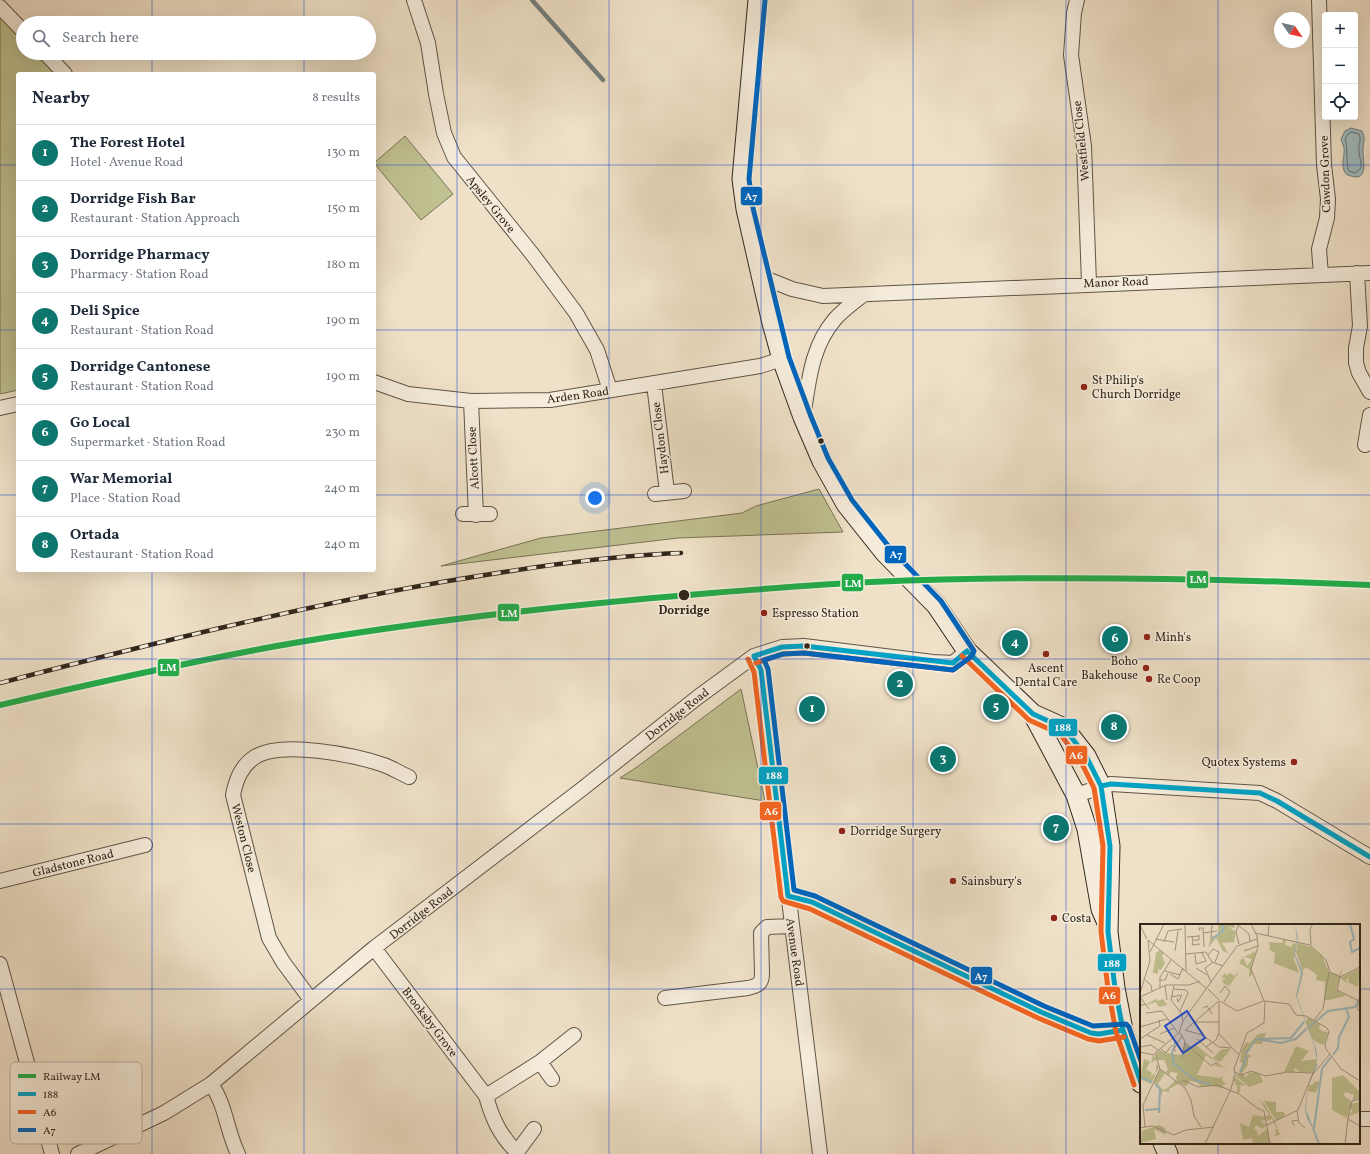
<!DOCTYPE html>
<html lang="en">
<head>
<meta charset="utf-8">
<style>
	:root { --surface:#fff; --page:#f2f2f3; --text:#1f2937; --muted:#747a83; --line:#e0e1e3; --accent:#0f766e }
	body { margin:0; font-family:Vollkorn,serif; background:var(--page); color:var(--text) }
	.controls { position:absolute; right:12px; top:12px; display:grid; overflow:hidden; border-radius:4px; box-shadow:0 4px 16px #0002 }
	.controls button { width:36px; height:36px; display:grid; place-items:center; padding:0; border:0; border-bottom:1px solid var(--line); background:var(--surface); color:var(--text); font:20px sans-serif }
	.compass { position:absolute; left:1274px; top:12px; width:36px; height:36px; border-radius:50%; background:var(--surface); box-shadow:0 4px 16px #0002; rotate:124deg }
	.you { position:absolute; left:595px; top:498px; width:14px; height:14px; margin:-10px; border:3px solid #fff; border-radius:50%; background:#1a73e8; box-shadow:0 0 0 6px #1a73e833 }
	.badge { display:grid; place-items:center; width:26px; height:26px; border-radius:50%; background:var(--accent); color:#fff; font-size:13px; font-weight:700 }
	.pin { position:absolute; translate:-50% -50%; border:2px solid #fff; box-shadow:0 1px 4px #0006 }
	.list { margin:0; padding:0; list-style:none }
	h2 { display:flex; justify-content:space-between; align-items:center; height:52px; margin:0; padding:0 16px; font-size:17px }
	h2 small { font-size:13px; font-weight:400; color:var(--muted) }
	.list li { display:grid; grid-template-columns:26px 1fr auto; gap:12px; align-items:center; box-sizing:border-box; height:56px; padding:0 16px; border-top:1px solid var(--line) }
	.list b { display:block; font-size:15px; white-space:nowrap }
	.list p { margin:0; font-size:13px; white-space:nowrap; color:var(--muted) }
	.list em { font-size:13px; font-style:normal; color:var(--muted) }
	.icon { flex:none; width:22px; height:22px; fill:none; stroke:currentColor; stroke-width:2; stroke-linecap:round; stroke-linejoin:round }
	.map { position:relative; flex:none; width:1370px; height:1154px; overflow:hidden }
	.search { position:absolute; background:var(--surface); box-shadow:0 4px 16px #0002; left:16px; top:16px; width:360px; height:44px; display:flex; align-items:center; gap:10px; box-sizing:border-box; padding:0 14px; border-radius:22px; color:var(--muted); font-size:15px }
	.panel { position:absolute; background:var(--surface); box-shadow:0 4px 16px #0002; left:16px; top:72px; width:360px; height:500px; border-radius:4px }
	.map>svg:first-child { display:block }
	.green { fill:#c0c191; stroke:#787456 }
	.water { fill:#9fbbc0; stroke:#737f7e }
	.lines { fill:none; stroke-linecap:round; stroke-linejoin:round }
	.shore { stroke:#68706e; stroke-width:1 }
	.stream { stroke:#737f7e; stroke-width:4.5 }
	.minor-casing { stroke:#605546; stroke-width:16 }
	.secondary-casing { stroke:#30261b; stroke-width:21 }
	.minor { stroke:#f5ecdb; stroke-width:14 }
	.secondary { stroke:#f5ecdb; stroke-width:19 }
	.rail-casing { stroke:#30261b; stroke-width:4.5 }
	.rail { stroke:#f5ecdb; stroke-width:3; stroke-dasharray:9; stroke-linecap:butt }
	.bus-1-casing { stroke:#f5ecdb; stroke-width:8 }
	.bus-2-casing { stroke:#f5ecdb; stroke-width:8 }
	.bus-3-casing { stroke:#f5ecdb; stroke-width:8 }
	.bus-1 { stroke:#02a2c5; stroke-width:5 }
	.bus-2 { stroke:#f26522; stroke-width:5 }
	.bus-3 { stroke:#0065bd; stroke-width:5 }
	.rail-1-casing { stroke:#f5ecdb; stroke-width:9 }
	.rail-1 { stroke:#23ab4a; stroke-width:6 }
	.grid { fill:none; stroke:#1d4ed8; stroke-width:1; stroke-opacity:0.55 }
	.poi-dot { fill:#8f2418; stroke:#f5ecdb; stroke-width:1.5 }
	.bus-dot { fill:#30261b; stroke:#f5ecdb; stroke-width:1.5 }
	.labels { text-anchor:middle; stroke-width:3; stroke-linejoin:round; paint-order:stroke }
	.street-label { font-size:12px; fill:#30261b; stroke:#f5ecdb }
	.poi-label { font-size:12px; fill:#30261b; stroke:#f5ecdb; text-anchor:start }
	.stop-label { font-size:12px; font-weight:bold; fill:#30261b; stroke:#f5ecdb }
	.inset-river { fill:none; stroke:#9fbbc0; stroke-width:2 }
	.inset-road { fill:none; stroke:#a39683; stroke-width:1 }
	.view { fill:#1d4ed8; fill-opacity:0.15; stroke:#1d4ed8; stroke-width:2 }
	.inset-edge { fill:none; stroke:#30261b; stroke-width:2 }
	.key { fill:#f5ecdb; stroke:#bab1a1; stroke-width:1 }
	.key-label { font-size:11px; fill:#30261b }
	.line-badge { stroke:#f5ecdb; stroke-width:1.5 }
	.badge-label { font-size:11px; text-anchor:middle; font-weight:bold; fill:#fff }
</style>
</head>
<body>
<div class="map">
<svg width="1370" height="1154" viewBox="0 0 1370 1154">
	<rect width="100%" height="100%" fill="#efe1c8"/>
	<filter id="stains"><feTurbulence type="fractalNoise" baseFrequency=".005" numOctaves="4"/><feColorMatrix values="0 0 0 0 .2 0 0 0 0 .09 0 0 0 0 .02 0 0 0 .5 -.17"/></filter>
	<radialGradient id="worn" r=".72"><stop offset=".6" stop-color="#630" stop-opacity="0"/><stop offset="1" stop-color="#630" stop-opacity=".3"/></radialGradient>
	<!-- green -->
	<path class="green" d="M0 14 23 37V53H39L59 74H18V390L0 394Z
		M405 136 453 194 421 220 374 163Z
		M819 489 843 532 678 538 441 566 541 538 742 513 756 506Z
		M741 689 765 801 620 778 637 767Z"/>
	<!-- water -->
	<path class="water" d="M1351 128 1362 131C1366 138 1363 142 1363 149 1362 158 1370 182 1351 176 1347 175 1345 174 1344 170 1341 164 1345 155 1344 148 1343 145 1342 142 1341 139L1345 131Z"/>
	<g class="lines">
		<!-- shore -->
		<path class="shore" d="M1352 132 1359 134C1362 140 1358 145 1359 151 1359 157 1362 162 1361 168L1355 173 1349 171C1346 167 1348 148 1345 139L1348 134Z"/>
		<!-- stream -->
		<path class="stream" d="M532 0 603 80"/>
		<!-- minor casing -->
		<g class="minor-casing">
			<path id="minor" d="M414 0 428 43 436 94 444 133 454 157 533 255 576 313 597 350 610 390
				M1077 0 1074 13 1071 55 1084 146 1089 283
				M1319 0 1324 165 1328 199 1327 218 1319 249 1321 275
				M0 7 23 31
				M45 53 65 74
				M1357 273 1360 326 1356 348V363L1359 373 1370 392
				M762 277 792 289 823 296 1370 273
				M374 382 408 394 471 401 550 400 760 366 782 359
				M654 384 667 492
				M471 401 476 515
				M0 408 18 404
				M803 417C809 381 811 347 835 319 843 310 854 302 863 295
				M1365 445 1370 415
				M655 494 684 491
				M463 514H490
				M754 656 761 670 820 1154
				M1076 795 1111 784 1260 793 1277 801 1370 857
				M0 881 145 845
				M788 896 812 902 1041 1012 1091 1033 1099 1034 1123 1030
				M374 948 486 1096C492 1118 500 1136 517 1152L515 1154
				M0 964 52 1154
				M665 998 748 988C757 986 762 984 762 974L761 933 767 927 792 926
				M311 1000 283 962 269 938 233 795C236 780 241 766 255 757 281 740 355 755 384 765 392 768 400 773 409 777
				M540 1062 552 1079
				M211 1084C226 1105 227 1132 238 1154
				M486 1096 540 1062 574 1035
				M1359 1119H1370
				M517 1152 534 1129
				M78 1154 164 1113 211 1084 374 948 582 789 698 697 754 656 782 647 804 646 933 662 953 663 967 651"/>
		</g>
		<!-- secondary casing -->
		<g class="secondary-casing">
			<path id="secondary" d="M758 0 742 179 746 209 772 323 782 359 803 417 822 461 846 504 885 553 936 605 967 651 1033 714 1076 795 1087 829 1101 909 1108 925
				M1033 714 1064 728 1086 756 1101 786 1110 846 1108 932 1115 988 1123 1030 1141 1083
				M1163 1143 1168 1154"/>
		</g>
		<!-- minor -->
		<use href="#minor" class="minor"/>
		<!-- secondary -->
		<use href="#secondary" class="secondary"/>
		<!-- rail casing -->
		<g class="rail-casing">
			<path id="rail" d="M0 683C146 645 294 608 442 582 521 569 601 556 681 553"/>
		</g>
		<!-- rail -->
		<use href="#rail" class="rail"/>
		<!-- bus-1 casing -->
		<g class="bus-1-casing">
			<path id="bus-1" d="M967 651 1033 714 1064 728 1086 756 1101 786 1110 846 1108 932 1115 988 1123 1030 1141 1083
				M754 656 761 670 788 896
				M754 656 782 647 804 646 953 663 967 651
				M1101 786 1111 784 1260 793 1277 801 1370 857
				M788 896 812 902 1041 1012 1091 1033 1099 1034 1123 1030"/>
		</g>
		<!-- bus-2 casing -->
		<g class="bus-2-casing">
			<path id="bus-2" d="M962 656 1029 720 1060 734 1080 760 1094 788 1103 846 1101 932 1108 989 1116 1032 1134 1085
				M748 659 754 672 781 897 783 901 810 909 1038 1018 1088 1039 1099 1041 1124 1037
				M756 663 783 654 804 653 953 670 972 656"/>
		</g>
		<!-- bus-3 casing -->
		<g class="bus-3-casing">
			<path id="bus-3" d="M765 1 749 179 753 208 789 357 810 414 828 458 852 500 890 548 941 601 974 651 972 656 953 670 804 653 783 654 764 660 768 669 794 890 815 896 1044 1006 1093 1026 1126 1024 1129 1027 1141 1061"/>
		</g>
		<!-- bus-1 -->
		<use href="#bus-1" class="bus-1"/>
		<!-- bus-2 -->
		<use href="#bus-2" class="bus-2"/>
		<!-- bus-3 -->
		<use href="#bus-3" class="bus-3"/>
		<!-- rail-1 casing -->
		<g class="rail-1-casing">
			<path id="rail-1" d="M0 705C90 684 180 664 271 647 417 621 564 605 712 593 765 589 818 584 871 582 1037 575 1204 578 1370 585"/>
		</g>
		<!-- rail-1 -->
		<use href="#rail-1" class="rail-1"/>
	</g>
	<!-- grid -->
	<path class="grid" d="M152 0V23M304 0V23M457 0V1154M609 0V1154M761 0V1154M913 0V1154M1066 0V1154M1218 0V925M152 53V74M304 53V74M0 165H18M374 165H1370M0 330H18M374 330H1370M0 495H18M374 495H1370M152 570V1154M304 570V1154M0 659H1370M0 824H1370M0 989H1141M1359 989H1370M1218 1143V1154"/>
	<!-- markers -->
	<g class="poi-dot">
		<circle cx="1084" cy="387" r="4"/>
		<circle cx="764" cy="613" r="4"/>
		<circle cx="1147" cy="637" r="4"/>
		<circle cx="1046" cy="654" r="4"/>
		<circle cx="1146" cy="668" r="4"/>
		<circle cx="1149" cy="679" r="4"/>
		<circle cx="1294" cy="762" r="4"/>
		<circle cx="842" cy="831" r="4"/>
		<circle cx="953" cy="881" r="4"/>
		<circle cx="1054" cy="918" r="4"/>
	</g>
	<g class="bus-dot">
		<circle cx="821" cy="441" r="3.5"/>
		<circle cx="684" cy="595" r="6"/>
		<circle cx="807" cy="646" r="3.5"/>
	</g>
	<g class="labels">
		<!-- street labels -->
		<g class="street-label">
			<text transform="translate(1081 141) rotate(-96)" y="4">Westfield Close</text>
			<text transform="translate(1325 174) rotate(-92)" y="4">Cawdon Grove</text>
			<text transform="translate(491 204) rotate(51)" y="4">Apsley Grove</text>
			<text transform="translate(1116 282) rotate(-2)" y="4">Manor Road</text>
			<text transform="translate(578 395) rotate(-8)" y="4">Arden Road</text>
			<text transform="translate(660 438) rotate(-97)" y="4">Haydon Close</text>
			<text transform="translate(473 458) rotate(-93)" y="4">Alcott Close</text>
			<text transform="translate(677 714) rotate(-38)" y="4">Dorridge Road</text>
			<text transform="translate(244 838) rotate(76)" y="4">Weston Close</text>
			<text transform="translate(73 863) rotate(-14)" y="4">Gladstone Road</text>
			<text transform="translate(421 913) rotate(-38)" y="4">Dorridge Road</text>
			<text transform="translate(795 952) rotate(82)" y="4">Avenue Road</text>
			<text transform="translate(430 1022) rotate(53)" y="4">Brooksby Grove</text>
		</g>
		<!-- poi labels -->
		<g class="poi-label">
			<text x="1092" y="384">St Philip's<tspan x="1092" dy="14">Church Dorridge</tspan></text>
			<text x="772" y="617">Espresso Station</text>
			<text x="1155" y="641">Minh's</text>
			<text x="1138" y="665" text-anchor="end">Boho<tspan x="1138" dy="14">Bakehouse</tspan></text>
			<text x="1046" y="672" text-anchor="middle">Ascent<tspan x="1046" dy="14">Dental Care</tspan></text>
			<text x="1157" y="683">Re Coop</text>
			<text x="1286" y="766" text-anchor="end">Quotex Systems</text>
			<text x="850" y="835">Dorridge Surgery</text>
			<text x="961" y="885">Sainsbury's</text>
			<text x="1062" y="922">Costa</text>
		</g>
		<!-- stop labels -->
		<g class="stop-label">
			<text x="684" y="614">Dorridge</text>
		</g>
	</g>
	<!-- overview -->
	<g transform="translate(1140 924)">
		<rect width="220" height="220" fill="#efe1c8"/>
		<path d="M94 0 95 4 89 3 96 8 94 18 82 19 88 29 83 27 76 14 68 24 71 13 78 10V1ZM143 15 146 16 145 21 152 23V20L157 19 154 35 159 49 134 39 135 29 130 26 129 18 142 19ZM158 19 171 23 182 32 189 48 199 51 203 43 196 65 206 72 184 77 185 58 176 56 177 51 172 47 165 43 163 47 162 45 156 28ZM20 26 24 29 22 32 25 39 21 46 18 45V50L8 47 13 48 16 29ZM116 27 111 43 113 50 109 53V45L99 39 103 33 107 42 112 35 104 33ZM220 44 218 63 208 58 209 55 206 54 207 59 200 54ZM99 48 89 62 84 60 82 56 86 54H81L85 49 86 51 91 49 94 52ZM16 75 18 77 23 75 27 81 19 83 16 78 0 83V80H7ZM168 93 180 100 179 104 182 107 188 108 184 121 178 119 172 114 166 98ZM126 109 122 120H112L107 130 112 132 108 134V141L102 149 106 153 110 148 120 150 123 158 109 163 95 151 99 150 103 139 100 138 102 126 106 118 110 119 118 110ZM45 119 51 124 55 120 106 162 101 161 99 170 97 169V161H93L96 159 93 157 94 152 82 143 75 142 76 138 66 131 57 151 80 154 83 152 82 156 86 160 82 162 86 165 73 162 62 163 57 158 49 157 47 162H44L38 158 40 159 29 165 30 168 23 167 19 176 20 165 13 158 20 145 25 149 18 160 23 166 28 164 35 156 37 157 36 153 38 149 31 148 29 151 25 149 28 145 24 136H16L11 139 13 131 16 135 15 131 20 126 25 129 42 131ZM156 122 169 127 161 137 177 135 174 148H160L156 144 153 146 156 148H144ZM82 125H91L80 138 73 134ZM4 135 10 138 6 145 12 149 10 153 16 149V140L19 143 11 160 0 155ZM203 151 219 167 220 174 212 176 214 171 206 168 203 171 211 177V180L220 178V188L209 192 213 186 210 184 207 194 192 186V154ZM175 157 180 158 176 169 168 167 169 161H172ZM119 175 125 181 135 198 144 220 140 211 134 212 136 209 133 203 135 206 137 205 132 195 127 197 126 192 129 191ZM124 177 136 178V188H144L145 192 136 197ZM113 191 126 193V196L120 197 127 201 122 205 116 201 114 204 117 207 118 212 128 204 130 220H113L112 214 103 216 100 199 109 203ZM19 201 25 204 26 211 14 205 16 215 0 219 2 207Z" fill="#c0c191"/>
		<path d="M155 0 158 14 155 30 163 49 157 73 175 122 177 129V142L168 163 166 185 174 206 167 195 165 185 168 162 177 137 174 121 156 72 161 49 154 30 157 17Z" fill="#9fbbc0"/>
		<path class="inset-river" d="M210 0 214 15 210 18 212 28 220 24M72 15 83 7V0M168 104 188 87 215 83 220 73M119 115 151 114 164 98M36 116 32 129 34 140 55 156 71 161M105 131 116 115 141 119 156 115 167 104M193 131 198 124 199 113 209 93 206 85M100 148 107 132M0 153 12 158M15 160 20 165 19 189M5 186 18 185M173 204 179 220M174 204 182 145 191 133"/>
		<path class="inset-road" d="M45 0 46 47M111 0 117 12 118 23 111 45 124 77 149 80 156 91 166 92 187 104 189 108 185 120 186 125 201 145 220 157M0 1 7 15M98 1 109 10 110 17M60 7 59 4H63L64 23M63 9 77 7M115 9 170 21 186 36 190 48 200 53 220 43M128 12 129 0M47 13 59 12M52 13 53 16H59V11M71 14 72 0M15 15 34 18M8 16 67 65M53 16 52 21 60 20M24 18 28 7 42 5M99 20 96 8 99 0M171 21 170 5 173 0M35 27 38 7M104 27 118 22M10 28 24 0M46 30 66 28 72 38 83 42M55 30 56 40 66 37 62 29M68 31 73 25 79 28 75 38M56 44 67 51M25 47 40 51M30 50 38 55 43 44M200 53 197 66 219 77 217 85 220 88M5 56 11 61 12 67M19 56H25L28 49M71 58 65 44 73 38M34 61 31 76 41 89 43 97M25 62 27 76M20 64V53L31 36M34 65 46 66 48 69 40 87M68 65 79 76M0 69 10 37 8 16M80 69 85 62 90 68 84 78M0 73 26 61H49L60 57M0 73 9 85M31 73 42 71 38 78 37 74M80 77 97 87 124 77M63 84 67 82 72 90M6 89 22 87 38 109M174 96 183 85 189 48M55 98H79M0 103 27 95M45 106 62 111 79 123 91 124M45 106 79 77M40 109 45 117 42 134M20 110 34 104M79 110 98 130M7 111 25 119M0 115 20 102 19 96M57 115 73 129M45 119 71 142 76 139M0 123 11 121 18 126M66 123 76 116 79 109V77M21 125 26 129 32 121M0 128 14 131M36 128 34 125 42 112M20 145 45 164 51 176 54 192 61 203M95 148 102 151 111 147 126 152 147 148 174 149 190 130M41 159 43 156 58 163 77 161 99 170 117 184 124 187 130 220M157 187 159 199 165 204M208 195 212 177 220 175M127 201 158 186 173 149M154 202 152 197 159 196M5 203 13 202 34 211 46 206 74 203M0 204 5 203 3 181 20 145 15 129 39 109 43 97 97 22 117 15M65 220 91 165 95 150 94 145 107 109 124 99 125 78M205 220 208 195 220 202"/>
		<path class="view" d="M47 87 65 114 43 129 25 102Z"/>
		<rect width="220" height="220" class="inset-edge"/>
	</g>
	<!-- legend -->
	<rect x="10" y="1062" width="132" height="82" rx="6" class="key"/>
	<rect x="18" y="1074" width="18" height="4" fill="#23ab4a"/>
	<rect x="18" y="1092" width="18" height="4" fill="#02a2c5"/>
	<rect x="18" y="1110" width="18" height="4" fill="#f26522"/>
	<rect x="18" y="1128" width="18" height="4" fill="#0065bd"/>
	<g class="key-label">
		<text x="43" y="1080">Railway LM</text>
		<text x="43" y="1098">188</text>
		<text x="43" y="1116">A6</text>
		<text x="43" y="1134">A7</text>
	</g>
	<g class="line-badge">
		<rect x="740" y="186" width="23" height="20" rx="4" fill="#0065bd"/>
		<rect x="884" y="545" width="23" height="19" rx="4" fill="#0065bd"/>
		<rect x="1186" y="570" width="23" height="19" rx="4" fill="#23ab4a"/>
		<rect x="841" y="573" width="23" height="19" rx="4" fill="#23ab4a"/>
		<rect x="497" y="603" width="23" height="19" rx="4" fill="#23ab4a"/>
		<rect x="157" y="658" width="23" height="19" rx="4" fill="#23ab4a"/>
		<rect x="1048" y="718" width="30" height="19" rx="4" fill="#02a2c5"/>
		<rect x="1065" y="745" width="23" height="20" rx="4" fill="#f26522"/>
		<rect x="758" y="766" width="31" height="19" rx="4" fill="#02a2c5"/>
		<rect x="759" y="801" width="23" height="20" rx="4" fill="#f26522"/>
		<rect x="1097" y="953" width="30" height="19" rx="4" fill="#02a2c5"/>
		<rect x="970" y="966" width="23" height="19" rx="4" fill="#0065bd"/>
		<rect x="1098" y="986" width="23" height="19" rx="4" fill="#f26522"/>
	</g>
	<g class="badge-label">
		<text x="751" y="200">A7</text>
		<text x="896" y="558">A7</text>
		<text x="1198" y="583">LM</text>
		<text x="853" y="587">LM</text>
		<text x="509" y="617">LM</text>
		<text x="168" y="671">LM</text>
		<text x="1063" y="731">188</text>
		<text x="1076" y="759">A6</text>
		<text x="774" y="779">188</text>
		<text x="771" y="815">A6</text>
		<text x="1112" y="967">188</text>
		<text x="981" y="980">A7</text>
		<text x="1109" y="999">A6</text>
	</g>
	<rect width="100%" height="100%" filter="url(#stains)"/>
	<rect width="100%" height="100%" fill="url(#worn)"/>
</svg>
<div class="controls">
<button>+</button>
<button>−</button>
<button><svg class="icon" aria-label="locate" viewBox="0 0 24 24"><circle cx="12" cy="12" r="6"/><path d="M12 2v4M12 18v4M2 12h4M18 12h4"/></svg></button>
</div>
<svg class="compass" viewBox="-18 -18 36 36"><path d="M0-13l5 13h-10z" fill="#e53935"/><path d="M0 13l5-13h-10z" fill="#747a83"/></svg>
<div class="you"></div>
<div class="pin badge" style="left:812px;top:709px">1</div>
<div class="pin badge" style="left:900px;top:684px">2</div>
<div class="pin badge" style="left:943px;top:759px">3</div>
<div class="pin badge" style="left:1015px;top:643px">4</div>
<div class="pin badge" style="left:996px;top:707px">5</div>
<div class="pin badge" style="left:1115px;top:639px">6</div>
<div class="pin badge" style="left:1056px;top:828px">7</div>
<div class="pin badge" style="left:1114px;top:727px">8</div>
<div class="search"><svg class="icon" aria-label="search" viewBox="0 0 24 24"><circle cx="10" cy="10" r="6"/><path d="M15 15l6 6"/></svg>Search here</div>
<section class="panel">
<h2>Nearby<small>8 results</small></h2>
<ul class="list">
<li><span class="badge">1</span><div><b>The Forest Hotel</b><p>Hotel · Avenue Road</p></div><em>130 m</em></li>
<li><span class="badge">2</span><div><b>Dorridge Fish Bar</b><p>Restaurant · Station Approach</p></div><em>150 m</em></li>
<li><span class="badge">3</span><div><b>Dorridge Pharmacy</b><p>Pharmacy · Station Road</p></div><em>180 m</em></li>
<li><span class="badge">4</span><div><b>Deli Spice</b><p>Restaurant · Station Road</p></div><em>190 m</em></li>
<li><span class="badge">5</span><div><b>Dorridge Cantonese</b><p>Restaurant · Station Road</p></div><em>190 m</em></li>
<li><span class="badge">6</span><div><b>Go Local</b><p>Supermarket · Station Road</p></div><em>230 m</em></li>
<li><span class="badge">7</span><div><b>War Memorial</b><p>Place · Station Road</p></div><em>240 m</em></li>
<li><span class="badge">8</span><div><b>Ortada</b><p>Restaurant · Station Road</p></div><em>240 m</em></li>
</ul>
</section>
</div>
</body>
</html>
